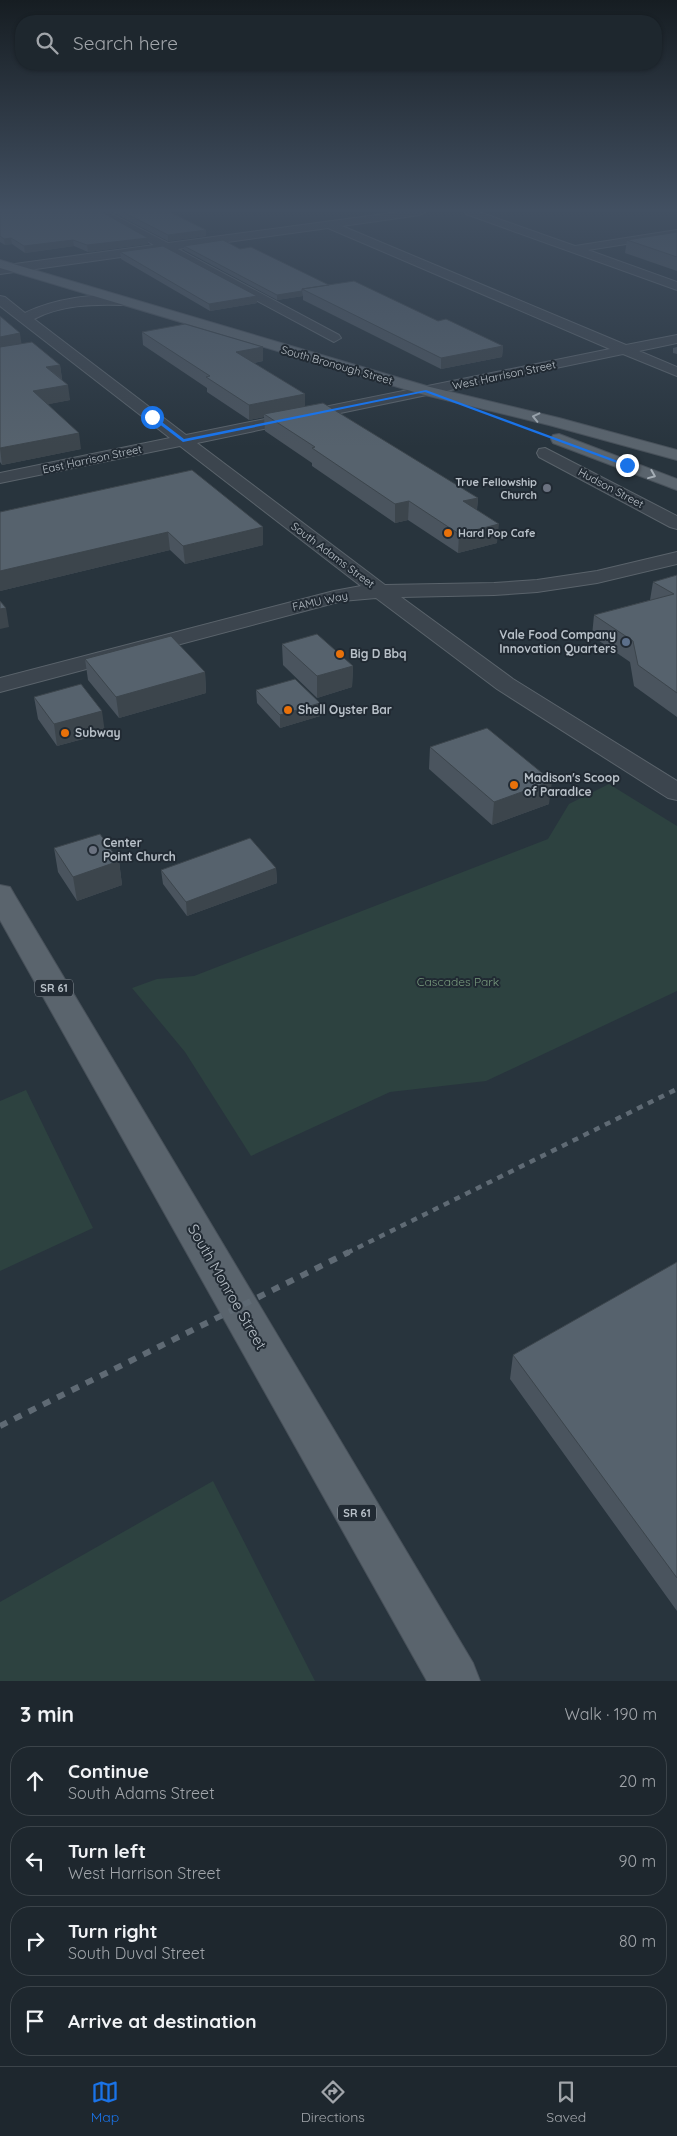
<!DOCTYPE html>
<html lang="en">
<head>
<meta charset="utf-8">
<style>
	:root { --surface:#1e272e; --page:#262f36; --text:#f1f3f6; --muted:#a1a5aa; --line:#3c444a; --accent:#1a73e8 }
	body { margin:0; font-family:Quicksand,sans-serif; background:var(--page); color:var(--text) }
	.stop { position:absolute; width:15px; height:15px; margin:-11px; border:4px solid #1a73e8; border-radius:50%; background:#fff }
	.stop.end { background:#1a73e8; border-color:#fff; box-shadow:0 1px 5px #0008 }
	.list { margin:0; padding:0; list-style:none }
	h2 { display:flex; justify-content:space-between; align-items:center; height:65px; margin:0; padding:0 20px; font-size:21px }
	h2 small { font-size:16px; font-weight:400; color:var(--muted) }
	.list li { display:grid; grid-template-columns:32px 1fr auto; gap:15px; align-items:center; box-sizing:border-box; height:70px; margin:0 10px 10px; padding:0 10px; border:1px solid var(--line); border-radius:20px }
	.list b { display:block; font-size:19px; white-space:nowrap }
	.list p { margin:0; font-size:16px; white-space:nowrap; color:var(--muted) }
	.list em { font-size:16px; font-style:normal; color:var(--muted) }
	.icon { flex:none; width:28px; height:28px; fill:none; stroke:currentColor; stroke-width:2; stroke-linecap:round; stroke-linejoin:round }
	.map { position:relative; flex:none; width:677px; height:1681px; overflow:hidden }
	.search { position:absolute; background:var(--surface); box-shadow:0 1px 4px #0004; left:15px; right:15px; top:15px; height:55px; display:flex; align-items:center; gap:12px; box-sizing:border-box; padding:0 18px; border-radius:20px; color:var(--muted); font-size:19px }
	.sheet { height:385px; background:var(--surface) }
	nav { display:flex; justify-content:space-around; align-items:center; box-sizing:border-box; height:70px; border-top:1px solid var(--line); background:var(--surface); font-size:14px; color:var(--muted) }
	nav a { display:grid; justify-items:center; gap:2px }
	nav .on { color:var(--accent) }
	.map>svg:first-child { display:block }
	.green { fill:#2d4240 }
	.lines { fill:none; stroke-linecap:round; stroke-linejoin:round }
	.minor-casing { stroke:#5a636b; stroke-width:2 }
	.major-casing { stroke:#48515a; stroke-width:2 }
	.minor { fill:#3c454e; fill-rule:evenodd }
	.major { fill:#5a646d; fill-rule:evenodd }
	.rail-far1 { stroke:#5f6a74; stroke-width:4.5; stroke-dasharray:6 6; stroke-linecap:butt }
	.rail { stroke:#5f6a74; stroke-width:6; stroke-dasharray:8 8; stroke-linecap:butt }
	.wall { fill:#4a545e }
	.shaded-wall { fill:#3c454c }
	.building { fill:#56626d; stroke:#3c454c }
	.oneway { stroke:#a5aeb6 }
	.route { fill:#1a73e8 }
	.worship-dot { fill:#6b7280; stroke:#212a33; stroke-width:2 }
	.food-dot { fill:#e8710a; stroke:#212a33; stroke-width:2 }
	.service-dot { fill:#5c6f8a; stroke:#212a33; stroke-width:2 }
	.labels { text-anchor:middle; stroke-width:4; stroke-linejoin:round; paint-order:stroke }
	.far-street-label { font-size:11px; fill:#b8c0c8; stroke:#212a33 }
	.far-poi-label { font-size:11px; font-weight:bold; fill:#b8c0c8; stroke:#212a33; text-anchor:end }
	.shield { fill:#212a33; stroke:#8b939b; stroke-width:1 }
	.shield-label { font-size:11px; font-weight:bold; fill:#b8c0c8 }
	.poi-label { font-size:12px; font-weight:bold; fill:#b8c0c8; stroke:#212a33; text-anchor:start }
	.park-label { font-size:12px; fill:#799b7e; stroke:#212a33 }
	.near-street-label { font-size:15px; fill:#b8c0c8; stroke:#212a33 }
</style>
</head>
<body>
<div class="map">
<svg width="677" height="1681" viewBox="0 0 677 1681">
	<rect width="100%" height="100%" fill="#28343d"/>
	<!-- green -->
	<path class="green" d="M609 784 677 826V991L486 1081 390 1092 251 1156 185 1052 132 988 157 979 194 976 548 839 569 804Z
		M26 1090 93 1228 0 1271V1101Z
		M213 1481 315 1681H0V1602Z"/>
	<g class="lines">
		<!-- minor casing -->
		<g class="minor-casing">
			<path id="minor" d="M96 212H108L168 243 399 212H425L420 215 342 226 626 345 677 335V343L639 351 677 367V376L623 354 197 443 385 585 494 583 537 580 597 571 677 552V564L597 583 537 592 494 595 401 597 513 679 677 781V800L668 798 497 689 376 598 342 601 0 692V678L334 591 361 586 180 446 0 483V473L170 438 0 306V296L5 297 25 313C51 300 98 291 127 298L128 301 122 305C92 304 61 305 34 319L186 435 610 349 328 228 178 249 339 335 341 338 334 342 164 251 0 274V266L154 245Z
				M465 212H479L575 246 677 230V236L588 250 677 282V290L466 214Z
				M545 448 677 516V529L670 527 539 457 537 453 539 449Z"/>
		</g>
		<!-- major casing -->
		<g class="major-casing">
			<path id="major" d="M0 260 430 387 559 418 677 450V460L549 425 421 394 0 268Z
				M559 434 677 479V490L553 443 551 439 553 435Z
				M0 885 10 887 14 894 473 1663 480 1681H427L0 920Z"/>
		</g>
		<!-- minor -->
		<use href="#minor" class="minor"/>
		<!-- major -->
		<use href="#major" class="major"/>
		<!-- rail-far1 -->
		<path class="rail-far1" d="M347 1253 677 1089"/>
		<!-- rail -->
		<path class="rail" d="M0 1426 349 1252"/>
	</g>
	<!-- wall -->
	<path class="wall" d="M0 212 148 238V244L88 252 74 246 25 253 12 244 5 245 0 242Z
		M112 212H170L206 230V236L168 241Z
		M677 232V271L625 253 627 240Z
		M184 246 240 249 329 285 438 321 503 346 502 357 441 369 303 300V296L277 300 184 250Z
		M120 252 257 303 210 311 121 259Z
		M0 316 22 344 60 365 62 379 70 400 48 404 81 449 2 465 0 462Z
		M142 332 263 347V361L254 363 305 394V406L478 498 477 510 497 543 458 553 408 520 395 523 312 466V463L265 431 264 417 249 420 207 392V388L143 345Z
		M677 347V354L673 353V348Z
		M192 470 263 545 185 564 170 550 0 591V512Z
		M677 575V717L634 686 630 662 592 636 594 615 650 600 653 582Z
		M282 644 353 666 352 687 317 698 283 665Z
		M85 659 205 672 206 693 119 718 88 680Z
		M256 690 320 716 280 728 257 703Z
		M34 697 105 733 57 746 38 719Z
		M430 747 549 804 492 825 429 769Z
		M54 848 119 861 122 885 77 901 58 872Z
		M276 868 277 883 187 916 163 884 161 870Z
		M677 1262V1611L510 1379 513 1355Z"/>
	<!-- shaded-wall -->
	<path class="shaded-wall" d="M206 230V236L168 241V235Z
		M11 238 12 244 5 245 4 239Z
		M148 238V244L88 252 87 245Z
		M73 240 74 246 25 253 24 246Z
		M302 291 303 296 277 300V295Z
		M257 296V303L210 311 209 304Z
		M20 333 22 347 0 352V337Z
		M503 346 502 357 441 369V358Z
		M263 347V361L236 366V352Z
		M60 365 62 379 46 367Z
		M68 385 70 400 35 407 33 391Z
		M305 394V409L264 414V417L249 420V405Z
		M79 433 81 449 2 465 0 448Z
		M478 498 476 516 463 501Z
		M409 501 408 520 395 523V504Z
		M499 524 497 543 458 553 459 534Z
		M263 527V545L185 564 183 546Z
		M168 532 170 550 0 591V571Z
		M6 608 9 627 0 629V609Z
		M353 666 352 687 317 698V676Z
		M205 672 206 693 119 718 116 697Z
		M320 703V716L280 728V715Z
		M102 711 105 733 57 746 54 724Z
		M552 781 549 804 492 825 494 802Z
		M119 861 122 885 77 901 73 877Z
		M276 868 277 883 187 916 186 902Z"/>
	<!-- building -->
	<path class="building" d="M0 212H102L148 238 87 245 73 240 24 246 11 238 4 239 0 236Z
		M123 212H170L206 230 168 235Z
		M677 232V257L627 240Z
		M223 240 240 249 251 247 329 285 302 289V291L277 295 184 246Z
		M163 246 257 296 209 304 120 252Z
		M354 281 438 321 446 319 503 346 441 358 302 289Z
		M0 316 20 333 0 337Z
		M185 324 263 347 236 352 305 394 249 405 206 377 210 376 142 332Z
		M32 342 60 365 46 367 68 385 33 391 79 433 0 448V347Z
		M323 403 478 498 463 501 499 524 459 534 409 501 395 504 312 448 315 447 264 414Z
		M192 470 263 527 183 546 168 532 0 571V512Z
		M677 575V693L638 665 633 641 594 615 674 594 653 582Z
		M0 601 6 608 0 609Z
		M317 634 353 666 317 676 282 644Z
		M171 636 205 672 116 697 85 659Z
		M295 679 320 703 280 715 256 690Z
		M81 684 102 711 54 724 34 697Z
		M487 728 552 781 494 802 430 747Z
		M100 834 119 861 73 877 54 848Z
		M250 838 276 868 186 902 161 870Z
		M677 1262V1578L513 1355Z"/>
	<!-- one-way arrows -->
	<defs><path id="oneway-chevron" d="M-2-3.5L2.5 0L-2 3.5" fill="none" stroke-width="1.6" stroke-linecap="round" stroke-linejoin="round" transform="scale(1.25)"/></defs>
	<g class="oneway">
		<use href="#oneway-chevron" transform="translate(536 417) rotate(-167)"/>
		<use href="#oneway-chevron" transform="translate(652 475) rotate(22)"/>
	</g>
	<!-- sky -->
	<linearGradient id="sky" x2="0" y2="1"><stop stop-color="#161d22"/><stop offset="0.47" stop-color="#425062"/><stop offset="1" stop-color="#425062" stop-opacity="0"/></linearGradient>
	<rect width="677" height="447" fill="url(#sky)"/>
	<!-- route -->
	<path class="route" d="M426 390 629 465 625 466 425 392 183 442 150 417 154 416 184 439Z"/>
	<!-- markers -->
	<g class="worship-dot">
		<circle cx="547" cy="488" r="5"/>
		<circle cx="93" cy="850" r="5"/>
	</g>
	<g class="food-dot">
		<circle cx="448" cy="533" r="5"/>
		<circle cx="340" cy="654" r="5"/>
		<circle cx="288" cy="710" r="5"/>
		<circle cx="65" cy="733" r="5"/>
		<circle cx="514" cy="785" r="5"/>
	</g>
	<circle class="service-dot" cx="626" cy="642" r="5"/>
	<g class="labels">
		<!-- far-street labels -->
		<g class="far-street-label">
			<text transform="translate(337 365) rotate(16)" y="4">South Bronough Street</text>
			<text transform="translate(504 375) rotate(-12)" y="4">West Harrison Street</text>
			<text transform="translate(92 459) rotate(-12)" y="4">East Harrison Street</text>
			<text transform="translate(611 488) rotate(28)" y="4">Hudson Street</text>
			<text transform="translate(333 555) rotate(37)" y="4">South Adams Street</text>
			<text transform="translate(320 601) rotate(-12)" y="4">FAMU Way</text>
		</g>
		<!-- far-poi labels -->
		<g class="far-poi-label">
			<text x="537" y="486">True Fellowship<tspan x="537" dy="13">Church</tspan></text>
			<text x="458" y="537" text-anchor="start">Hard Pop Cafe</text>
		</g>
		<!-- shield labels -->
		<g class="shield">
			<rect x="35" y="979.5" width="38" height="17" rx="4"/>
			<rect x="338" y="1504.5" width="38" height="17" rx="4"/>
		</g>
		<g class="shield-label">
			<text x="54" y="992">SR 61</text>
			<text x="357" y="1517">SR 61</text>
		</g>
		<!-- poi labels -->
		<g class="poi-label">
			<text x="616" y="639" text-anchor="end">Vale Food Company<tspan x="616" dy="14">Innovation Quarters</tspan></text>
			<text x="350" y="658">Big D Bbq</text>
			<text x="298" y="714">Shell Oyster Bar</text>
			<text x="75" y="737">Subway</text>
			<text x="524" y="782">Madison's Scoop<tspan x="524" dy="14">of ParadIce</tspan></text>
			<text x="103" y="847">Center<tspan x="103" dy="14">Point Church</tspan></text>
		</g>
		<!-- park labels -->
		<g class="park-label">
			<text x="458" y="986">Cascades Park</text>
		</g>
		<!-- near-street labels -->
		<g class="near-street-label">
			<text transform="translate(227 1287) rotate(60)" y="5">South Monroe Street</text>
		</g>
	</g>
</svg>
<div class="stop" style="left:152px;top:417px"></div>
<div class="stop end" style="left:627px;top:465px"></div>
<div class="search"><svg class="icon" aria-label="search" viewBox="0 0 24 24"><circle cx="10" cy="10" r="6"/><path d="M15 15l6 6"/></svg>Search here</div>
</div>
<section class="sheet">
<h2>3 min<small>Walk · 190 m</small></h2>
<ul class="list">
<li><svg class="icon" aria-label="ahead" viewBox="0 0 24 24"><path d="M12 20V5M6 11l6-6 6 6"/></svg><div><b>Continue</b><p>South Adams Street</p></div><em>20 m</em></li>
<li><svg class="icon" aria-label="left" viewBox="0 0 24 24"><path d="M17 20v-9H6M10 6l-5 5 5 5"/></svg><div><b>Turn left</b><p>West Harrison Street</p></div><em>90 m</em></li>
<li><svg class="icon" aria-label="right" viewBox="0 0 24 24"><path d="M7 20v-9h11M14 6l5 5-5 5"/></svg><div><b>Turn right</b><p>South Duval Street</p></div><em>80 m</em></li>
<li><svg class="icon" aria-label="arrive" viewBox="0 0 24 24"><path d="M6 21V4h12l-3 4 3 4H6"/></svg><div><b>Arrive at destination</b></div></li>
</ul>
</section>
<nav>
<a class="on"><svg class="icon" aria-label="map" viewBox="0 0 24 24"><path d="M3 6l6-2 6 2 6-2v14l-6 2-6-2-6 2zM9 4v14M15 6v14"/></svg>Map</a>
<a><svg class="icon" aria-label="directions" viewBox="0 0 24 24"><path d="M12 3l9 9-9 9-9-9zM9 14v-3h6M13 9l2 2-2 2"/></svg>Directions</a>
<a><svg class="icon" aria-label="saved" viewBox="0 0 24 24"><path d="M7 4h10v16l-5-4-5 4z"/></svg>Saved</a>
</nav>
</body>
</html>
